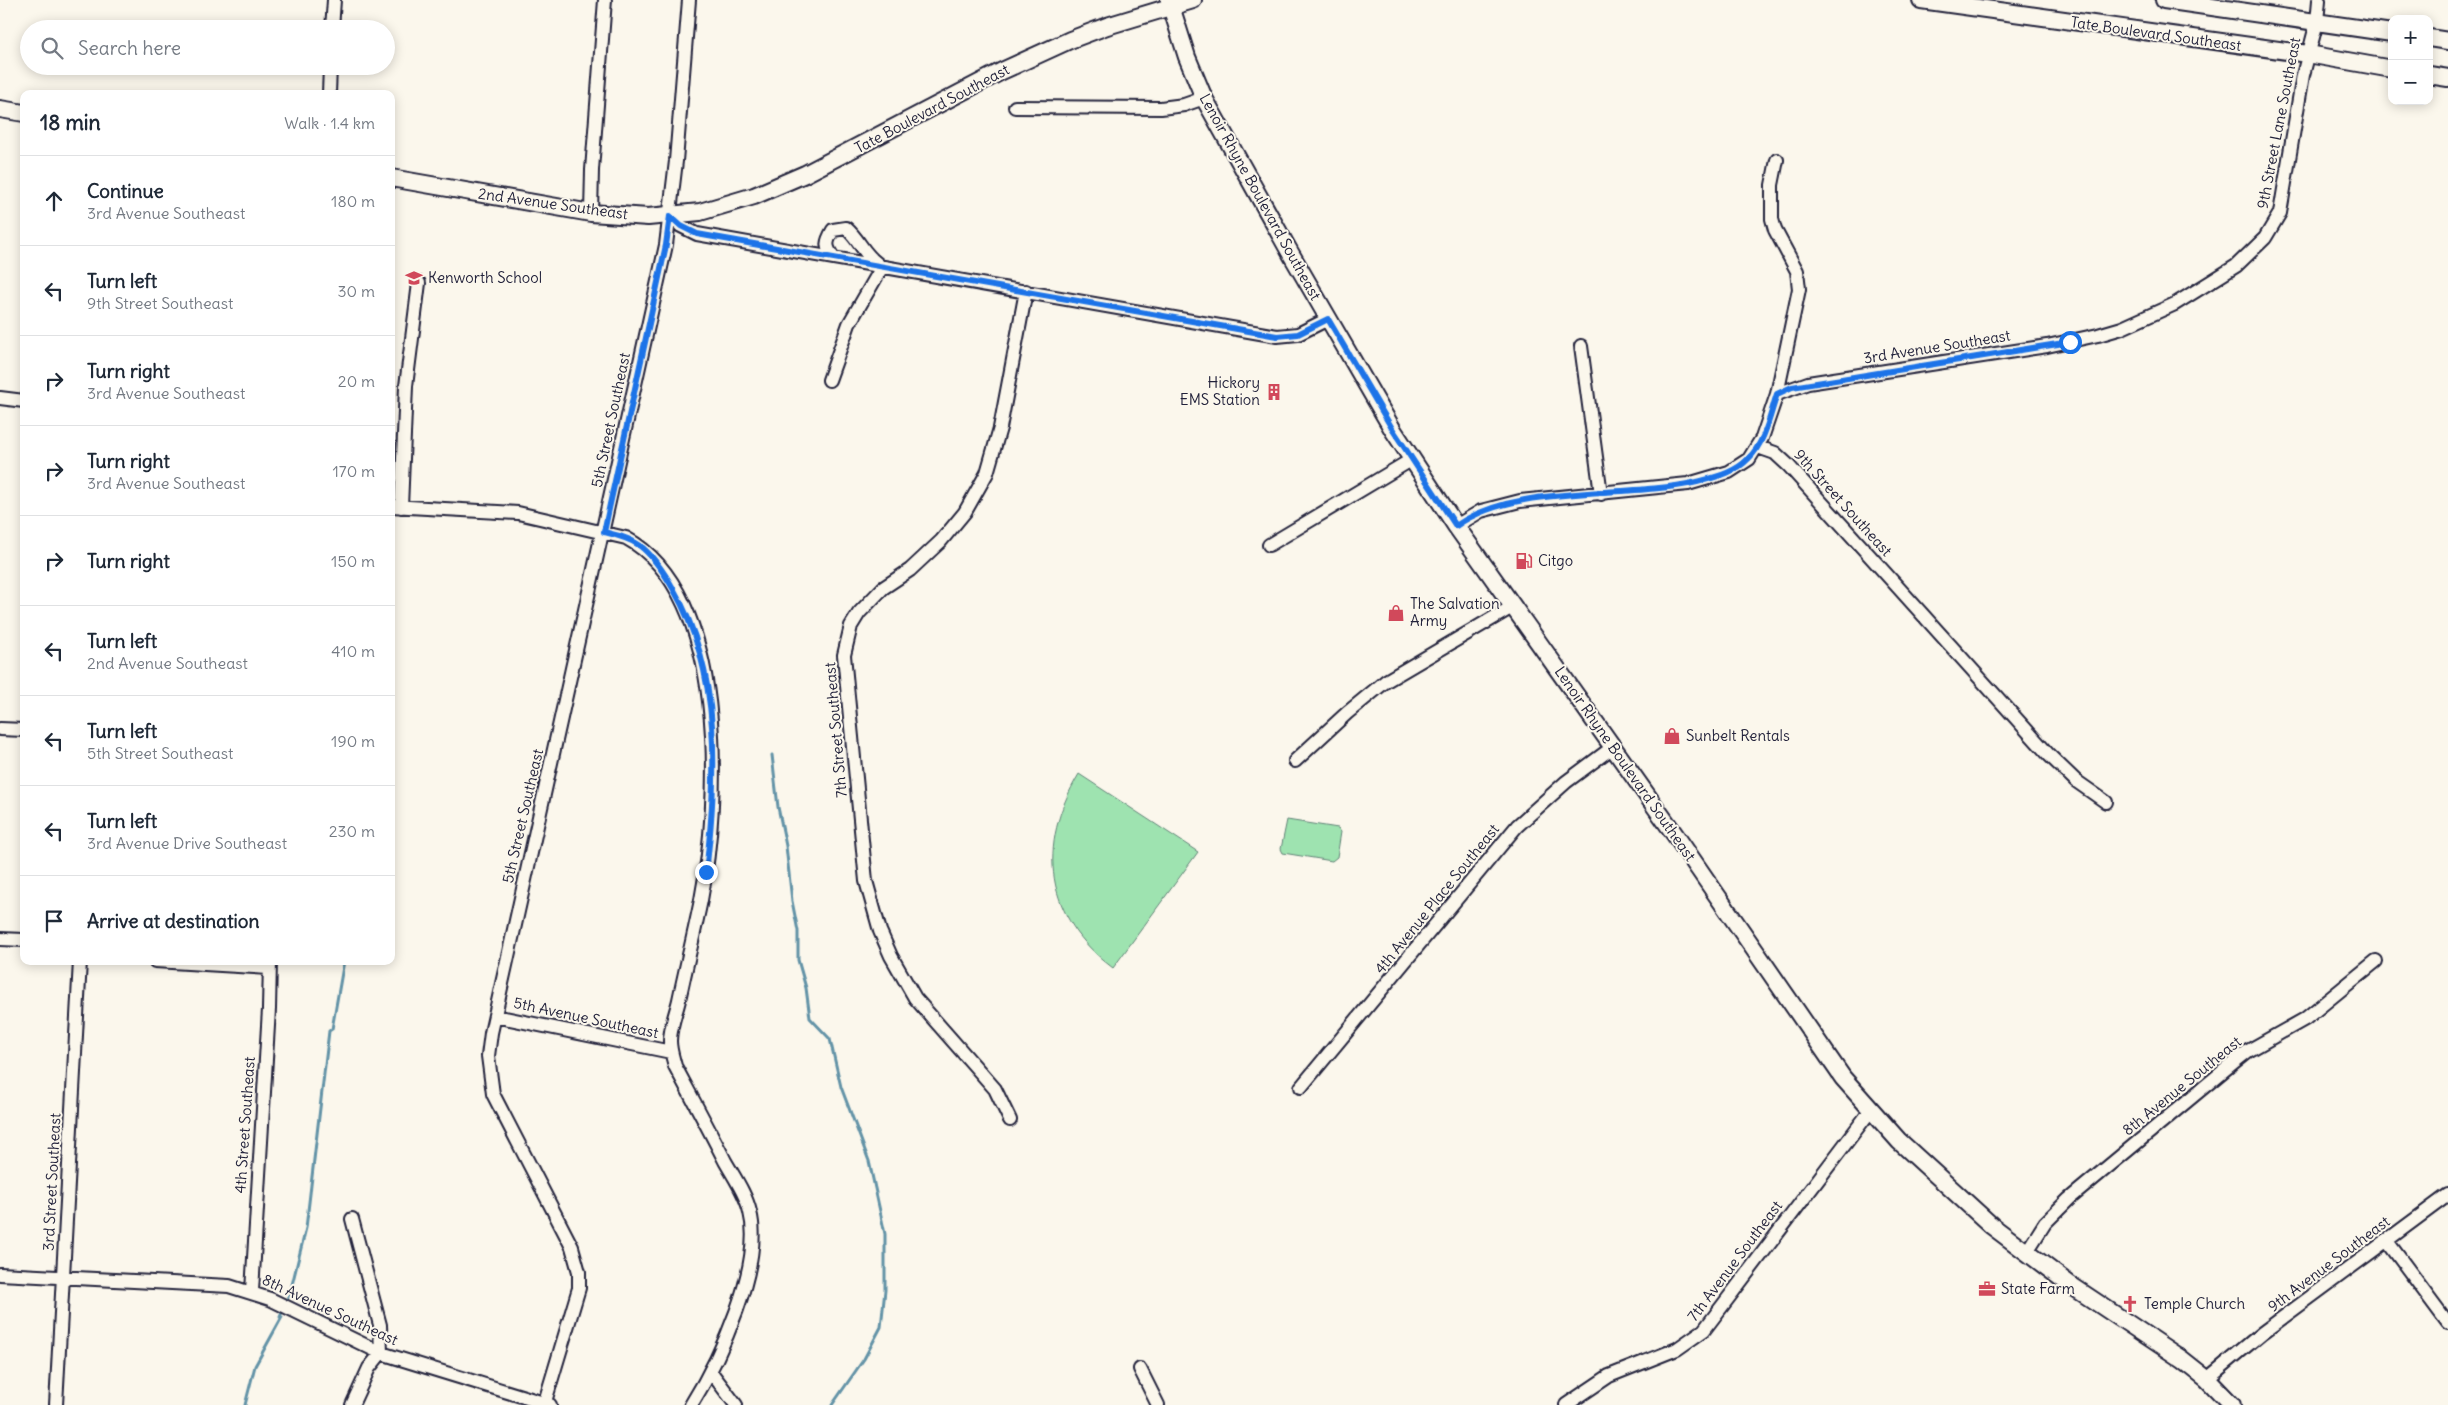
<!DOCTYPE html>
<html lang="en">
<head>
<meta charset="utf-8">
<style>
	:root { --surface:#fff; --page:#f6f6f7; --text:#1f2937; --muted:#747a83; --line:#e0e1e3 }
	body { margin:0; font-family:Delius,sans-serif; background:var(--page); color:var(--text) }
	.controls { position:absolute; right:15px; top:15px; display:grid; overflow:hidden; border-radius:10px; box-shadow:0 2px 12px #0003 }
	.controls button { width:45px; height:45px; display:grid; place-items:center; padding:0; border:0; border-bottom:1px solid var(--line); background:var(--surface); color:var(--text); font:25px sans-serif }
	.stop { position:absolute; width:15px; height:15px; margin:-11px; border:4px solid #1a73e8; border-radius:50%; background:#fff }
	.stop.end { background:#1a73e8; border-color:#fff; box-shadow:0 1px 5px #0008 }
	.list { margin:0; padding:0; list-style:none }
	h2 { display:flex; justify-content:space-between; align-items:center; height:65px; margin:0; padding:0 20px; font-size:21px }
	h2 small { font-size:16px; font-weight:400; color:var(--muted) }
	.list li { display:grid; grid-template-columns:32px 1fr auto; gap:15px; align-items:center; box-sizing:border-box; height:90px; padding:0 20px; border-top:1px solid var(--line) }
	.list b { display:block; font-size:19px; white-space:nowrap }
	.list p { margin:0; font-size:16px; white-space:nowrap; color:var(--muted) }
	.list em { font-size:16px; font-style:normal; color:var(--muted) }
	.icon { flex:none; width:28px; height:28px; fill:none; stroke:currentColor; stroke-width:2; stroke-linecap:round; stroke-linejoin:round }
	.map { position:relative; flex:none; width:2448px; height:1405px; overflow:hidden }
	.search { position:absolute; background:var(--surface); box-shadow:0 2px 12px #0003; left:20px; top:20px; width:375px; height:55px; display:flex; align-items:center; gap:12px; box-sizing:border-box; padding:0 18px; border-radius:28px; color:var(--muted); font-size:19px }
	.panel { position:absolute; background:var(--surface); box-shadow:0 2px 12px #0003; left:20px; top:90px; width:375px; height:875px; border-radius:10px }
	.map>svg:first-child { display:block }
	.pitch { fill:#9ee3b0; stroke:#608276 }
	.lines { fill:none; stroke-linecap:round; stroke-linejoin:round }
	.stream { stroke:#6493a7; stroke-width:3 }
	.minor-casing { stroke:#22223b; stroke-width:16 }
	.major-casing { stroke:#22223b; stroke-width:20 }
	.minor { stroke:#fbf7ec; stroke-width:12 }
	.major { stroke:#fbf7ec; stroke-width:16 }
	.route { stroke:#1a73e8; stroke-width:6 }
	.labels { text-anchor:middle; stroke-width:4; stroke-linejoin:round; paint-order:stroke }
	.street-label { font-size:15px; fill:#22223b; stroke:#fbf7ec }
	.poi-label { font-size:15px; fill:#22223b; stroke:#fbf7ec; text-anchor:start }
</style>
</head>
<body>
<div class="map">
<svg width="2448" height="1405" viewBox="0 0 2448 1405">
	<rect width="100%" height="100%" fill="#fbf7ec"/>
	<filter id="ink" filterUnits="userSpaceOnUse"><feTurbulence type="fractalNoise" baseFrequency=".02" numOctaves="2"/><feDisplacementMap in="SourceGraphic" scale="10" xChannelSelector="R" yChannelSelector="G"/><feConvolveMatrix kernelMatrix="1 2 1 2 8 2 1 2 1" color-interpolation-filters="sRGB"/></filter>
	<g filter="url(#ink)">
		<!-- pitch -->
		<path class="pitch" d="M1079 774 1198 852 1113 968C1045 917 1036 846 1079 774Z
			M1287 820 1338 828 1341 832 1337 857 1332 861 1283 853 1281 849Z"/>
		<g class="lines">
			<!-- stream -->
			<path class="stream" d="M772 755 778 807 786 846 792 901 798 931V960L806 988 810 1018 830 1039 841 1087 869 1161 885 1234V1290L881 1327 864 1359 832 1405
				M285 1304 290 1293 306 1228 329 1031 332 1029 344 961
				M245 1405 255 1366 282 1317H280L283 1310"/>
			<!-- minor casing -->
			<g class="minor-casing">
				<path id="minor" d="M332 29 334 0
					M329 94 330 66
					M1015 107 1161 108 1184 105 1204 98
					M591 213 592 170 605 0
					M670 216 681 226 697 234 1277 336 1298 334 1328 319
					M833 257C825 246 826 242 833 230L846 228C861 241 861 252 879 265
					M1581 346 1601 494
					M829 380 849 324 882 267
					M1777 394 1808 383 2047 346 2098 335 2122 328 2175 304 2236 266 2265 238 2280 213 2303 75 2317 22 2319 0
					M0 398 24 401
					M1758 447 1775 453 1788 465 2049 755 2076 781 2106 802
					M391 506 518 513 626 538C729 594 720 802 701 900 694 934 686 967 679 1000 676 1013 670 1027 670 1041 670 1050 673 1058 675 1066 692 1098 709 1129 725 1161 734 1177 746 1194 750 1212 764 1265 719 1360 691 1405
					M401 507 406 386 419 283
					M1456 526 1481 511 1520 501 1688 484 1729 472 1749 459 1762 438 1777 394 1799 289 1797 271 1775 230 1772 219V185L1777 160
					M1269 545 1411 460
					M0 729 24 730
					M1295 761 1347 713 1386 681 1512 607
					M0 939 24 940
					M155 961 269 968
					M495 1016 671 1052
					M1301 1087 1517 826 1566 782 1613 747
					M1010 1120 995 1089 915 998 891 956 880 931 866 881 844 655 851 626 859 613 883 588 910 570 941 541 965 512 987 473 1000 428 1026 291
					M352 1219 380 1325 381 1353 369 1368 352 1405
					M2387 1241 2448 1323
					M2026 1253 2045 1223 2069 1199 2233 1063 2248 1051 2305 1019 2376 961
					M0 1274 229 1286 270 1299 381 1353 550 1405
					M252 1291 269 1009 270 961
					M1140 1369 1158 1405
					M711 1372 736 1405
					M2207 1379 2262 1333 2448 1195
					M56 1405 80 961
					M544 1405 579 1288V1272L572 1247 493 1094 488 1056 491 1033 666 245 676 161 689 0
					M1566 1405 1609 1376 1677 1349 1704 1330 1871 1110"/>
			</g>
			<!-- major casing -->
			<g class="major-casing">
				<path id="major" d="M1169 0 1187 57 1204 98 1291 254 1393 430 1456 526 1678 839 1843 1078 1899 1141 1992 1226 2069 1284 2183 1360 2207 1379 2232 1405
					M1921 0 2308 54 2392 69
					M2164 0 2392 33
					M2429 38 2448 41
					M2429 75 2448 78
					M0 109 24 113
					M391 178 591 213 648 217 700 212 754 196 805 174 1002 71 1070 40 1107 26 1193 0"/>
			</g>
			<!-- minor -->
			<use href="#minor" class="minor"/>
			<!-- major -->
			<use href="#major" class="major"/>
		</g>
	</g>
	<g class="lines" filter="url(#ink)">
		<!-- route -->
		<path class="route" d="M706 872C717 779 722 674 674 590 665 574 654 556 639 545 629 538 616 535 604 532L666 245 670 216 681 226 697 234 1277 336 1298 334 1328 319 1393 430 1456 526C1515 483 1624 499 1697 482 1715 477 1735 473 1748 459 1765 443 1770 415 1777 394L1792 387 2070 342"/>
	</g>
	<!-- icons -->
	<defs>
		<g id="school-bare" transform="scale(1.35)"><path d="M0-5L7-2L0 1L-7-2ZM-4 1L0 2.5L4 1V4Q0 6-4 4Z" fill="#d1495b" stroke="#fbf7ec" stroke-width="2.5" paint-order="stroke"/></g>
		<g id="building-bare" transform="scale(1.35)"><path d="M-4-6H4V6H1V3H-1V6H-4ZM-2.5-4.3h1.7v1.8h-1.7ZM.8-4.3h1.7v1.8H.8ZM-2.5-1h1.7V.8h-1.7ZM.8-1h1.7V.8H.8Z" fill="#d1495b" stroke="#fbf7ec" stroke-width="2.5" paint-order="stroke"/></g>
		<g id="fuel-bare" transform="scale(1.35)"><path d="M-5.5-6h7V0h2V4h1.3V-2.5L3-4.5l.8-.8L6-3V5H2.5V1h-1V6h-7ZM-4.2-4.7v3.2H.2V-4.7Z" fill="#d1495b" stroke="#fbf7ec" stroke-width="2.5" paint-order="stroke"/></g>
		<g id="shop-bare" transform="scale(1.35)"><path d="M-5-2.5h2.3a2.7 3.5 0 0 1 5.4 0H5L5.5 6h-11ZM-1.5-2.5h3a1.5 2.3 0 0 0-3 0Z" fill="#d1495b" stroke="#fbf7ec" stroke-width="2.5" paint-order="stroke"/></g>
		<g id="office-bare" transform="scale(1.35)"><path d="M-6-3h4V-5.5h4V-3h4V5H-6ZM-1-4.5V-3h2v-1.5ZM-6 0V1H6V0Z" fill="#d1495b" stroke="#fbf7ec" stroke-width="2.5" paint-order="stroke"/></g>
		<g id="church-bare" transform="scale(1.35)"><path d="M-1.2-6h2.4v3.5h3.3v2.4h-3.3V6h-2.4V-.1h-3.3v-2.4h3.3Z" fill="#d1495b" stroke="#fbf7ec" stroke-width="2.5" paint-order="stroke"/></g>
	</defs>
	<g fill-rule="evenodd">
		<use href="#school-bare" x="414" y="278"/>
		<use href="#building-bare" x="1274" y="392"/>
		<use href="#fuel-bare" x="1524" y="561"/>
		<use href="#shop-bare" x="1396" y="613"/>
		<use href="#shop-bare" x="1672" y="736"/>
		<use href="#office-bare" x="1987" y="1289"/>
		<use href="#church-bare" x="2130" y="1304"/>
	</g>
	<g class="labels">
		<!-- street labels -->
		<g class="street-label">
			<text transform="translate(2156 34) rotate(8)" y="5">Tate Boulevard Southeast</text>
			<text transform="translate(932 109) rotate(-28)" y="5">Tate Boulevard Southeast</text>
			<text transform="translate(2279 123) rotate(-79)" y="5">9th Street Lane Southeast</text>
			<text transform="translate(1260 197) rotate(61)" y="5">Lenoir Rhyne Boulevard Southeast</text>
			<text transform="translate(553 204) rotate(8)" y="5">2nd Avenue Southeast</text>
			<text transform="translate(1937 347) rotate(-9)" y="5">3rd Avenue Southeast</text>
			<text transform="translate(611 420) rotate(-78)" y="5">5th Street Southeast</text>
			<text transform="translate(1843 503) rotate(48)" y="5">9th Street Southeast</text>
			<text transform="translate(836 730) rotate(-95)" y="5">7th Street Southeast</text>
			<text transform="translate(1625 764) rotate(55)" y="5">Lenoir Rhyne Boulevard Southeast</text>
			<text transform="translate(523 816) rotate(-77)" y="5">5th Street Southeast</text>
			<text transform="translate(1437 899) rotate(-51)" y="5">4th Avenue Place Southeast</text>
			<text transform="translate(586 1018) rotate(12)" y="5">5th Avenue Southeast</text>
			<text transform="translate(2182 1086) rotate(-39)" y="5">8th Avenue Southeast</text>
			<text transform="translate(245 1125) rotate(-86)" y="5">4th Street Southeast</text>
			<text transform="translate(52 1182) rotate(-87)" y="5">3rd Street Southeast</text>
			<text transform="translate(1735 1261) rotate(-53)" y="5">7th Avenue Southeast</text>
			<text transform="translate(2329 1264) rotate(-37)" y="5">9th Avenue Southeast</text>
			<text transform="translate(330 1310) rotate(25)" y="5">8th Avenue Southeast</text>
		</g>
		<!-- poi labels -->
		<g class="poi-label">
			<text x="428" y="283">Kenworth School</text>
			<text x="1260" y="388" text-anchor="end">Hickory<tspan x="1260" dy="17">EMS Station</tspan></text>
			<text x="1538" y="566">Citgo</text>
			<text x="1410" y="609">The Salvation<tspan x="1410" dy="17">Army</tspan></text>
			<text x="1686" y="741">Sunbelt Rentals</text>
			<text x="2001" y="1294">State Farm</text>
			<text x="2144" y="1309">Temple Church</text>
		</g>
	</g>
</svg>
<div class="controls">
<button>+</button>
<button>−</button>
</div>
<div class="stop" style="left:2070px;top:342px"></div>
<div class="stop end" style="left:706px;top:872px"></div>
<div class="search"><svg class="icon" aria-label="search" viewBox="0 0 24 24"><circle cx="10" cy="10" r="6"/><path d="M15 15l6 6"/></svg>Search here</div>
<section class="panel">
<h2>18 min<small>Walk · 1.4 km</small></h2>
<ul class="list">
<li><svg class="icon" aria-label="ahead" viewBox="0 0 24 24"><path d="M12 20V5M6 11l6-6 6 6"/></svg><div><b>Continue</b><p>3rd Avenue Southeast</p></div><em>180 m</em></li>
<li><svg class="icon" aria-label="left" viewBox="0 0 24 24"><path d="M17 20v-9H6M10 6l-5 5 5 5"/></svg><div><b>Turn left</b><p>9th Street Southeast</p></div><em>30 m</em></li>
<li><svg class="icon" aria-label="right" viewBox="0 0 24 24"><path d="M7 20v-9h11M14 6l5 5-5 5"/></svg><div><b>Turn right</b><p>3rd Avenue Southeast</p></div><em>20 m</em></li>
<li><svg class="icon" aria-label="right" viewBox="0 0 24 24"><path d="M7 20v-9h11M14 6l5 5-5 5"/></svg><div><b>Turn right</b><p>3rd Avenue Southeast</p></div><em>170 m</em></li>
<li><svg class="icon" aria-label="right" viewBox="0 0 24 24"><path d="M7 20v-9h11M14 6l5 5-5 5"/></svg><div><b>Turn right</b></div><em>150 m</em></li>
<li><svg class="icon" aria-label="left" viewBox="0 0 24 24"><path d="M17 20v-9H6M10 6l-5 5 5 5"/></svg><div><b>Turn left</b><p>2nd Avenue Southeast</p></div><em>410 m</em></li>
<li><svg class="icon" aria-label="left" viewBox="0 0 24 24"><path d="M17 20v-9H6M10 6l-5 5 5 5"/></svg><div><b>Turn left</b><p>5th Street Southeast</p></div><em>190 m</em></li>
<li><svg class="icon" aria-label="left" viewBox="0 0 24 24"><path d="M17 20v-9H6M10 6l-5 5 5 5"/></svg><div><b>Turn left</b><p>3rd Avenue Drive Southeast</p></div><em>230 m</em></li>
<li><svg class="icon" aria-label="arrive" viewBox="0 0 24 24"><path d="M6 21V4h12l-3 4 3 4H6"/></svg><div><b>Arrive at destination</b></div></li>
</ul>
</section>
</div>
</body>
</html>
